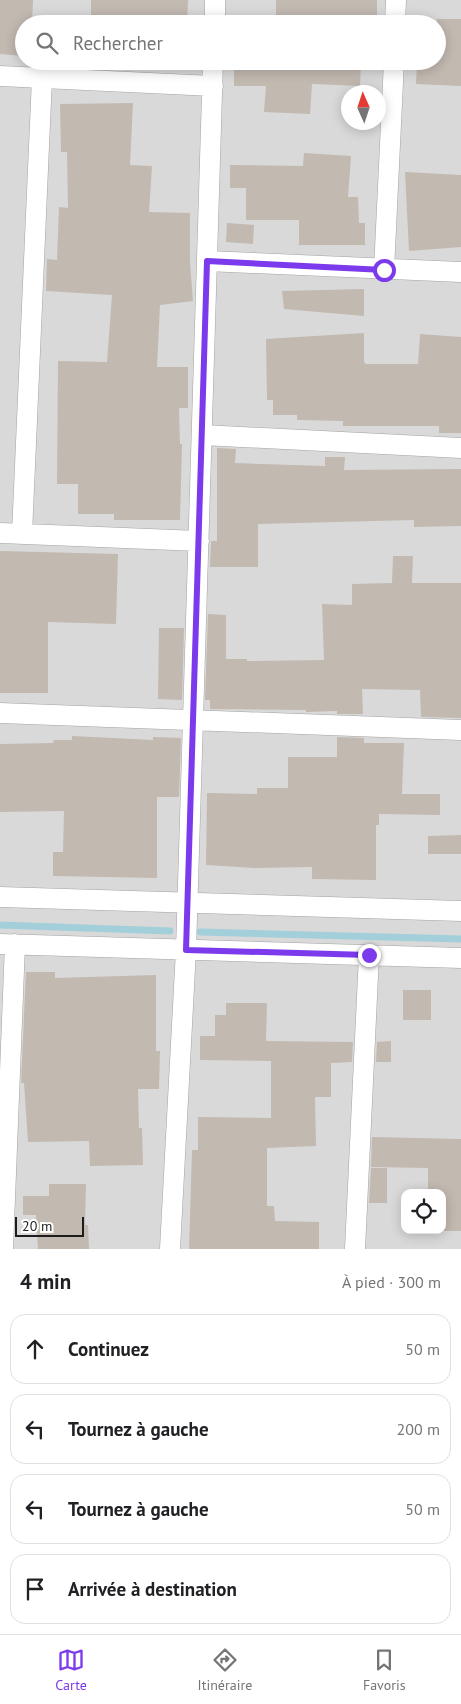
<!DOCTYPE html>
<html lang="fr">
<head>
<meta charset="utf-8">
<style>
	:root { --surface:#fff; --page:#f6f6f6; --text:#202124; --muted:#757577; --line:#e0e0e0; --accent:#7c3aed }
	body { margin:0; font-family:"PT Sans",sans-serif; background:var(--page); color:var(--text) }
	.controls { position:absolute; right:15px; bottom:15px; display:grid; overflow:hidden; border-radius:10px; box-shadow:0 2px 12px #0003 }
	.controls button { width:45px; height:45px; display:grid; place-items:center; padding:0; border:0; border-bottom:1px solid var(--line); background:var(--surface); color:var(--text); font:25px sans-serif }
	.compass { position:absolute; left:341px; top:85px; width:45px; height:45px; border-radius:50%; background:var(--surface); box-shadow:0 2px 12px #0003; rotate:357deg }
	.scale { position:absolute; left:15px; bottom:12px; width:69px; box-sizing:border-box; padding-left:5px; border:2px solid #1c1c1c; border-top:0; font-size:14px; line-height:18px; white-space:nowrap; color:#1c1c1c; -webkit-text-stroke:4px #fff; paint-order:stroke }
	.stop { position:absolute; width:15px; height:15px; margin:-11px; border:4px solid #7c3aed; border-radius:50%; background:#fff }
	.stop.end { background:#7c3aed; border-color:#fff; box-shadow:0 1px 5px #0008 }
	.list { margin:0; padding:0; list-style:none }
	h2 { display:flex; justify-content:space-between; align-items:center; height:65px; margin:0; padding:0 20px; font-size:21px }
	h2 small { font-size:16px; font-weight:400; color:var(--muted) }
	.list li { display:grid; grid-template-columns:32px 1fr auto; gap:15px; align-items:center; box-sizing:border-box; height:70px; margin:0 10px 10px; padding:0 10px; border:1px solid var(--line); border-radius:15px }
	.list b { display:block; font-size:19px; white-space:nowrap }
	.list em { font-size:16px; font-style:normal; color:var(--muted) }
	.icon { flex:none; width:28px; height:28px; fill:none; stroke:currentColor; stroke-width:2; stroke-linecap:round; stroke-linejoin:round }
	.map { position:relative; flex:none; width:461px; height:1249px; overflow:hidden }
	.search { position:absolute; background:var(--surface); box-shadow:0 2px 12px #0003; left:15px; right:15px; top:15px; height:55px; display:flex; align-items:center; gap:12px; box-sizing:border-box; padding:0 18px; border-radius:28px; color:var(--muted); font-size:19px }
	.sheet { height:385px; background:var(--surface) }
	nav { display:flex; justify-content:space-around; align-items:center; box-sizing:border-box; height:70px; border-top:1px solid var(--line); background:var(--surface); font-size:14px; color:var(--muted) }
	nav a { display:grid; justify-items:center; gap:2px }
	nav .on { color:var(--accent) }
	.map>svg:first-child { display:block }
	.residential { fill:#dad9d9; fill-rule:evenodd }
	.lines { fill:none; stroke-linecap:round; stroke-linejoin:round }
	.stream { stroke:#a3cfda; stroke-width:7 }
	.building { fill:#c2b9b1 }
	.street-casing { stroke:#a3a3a3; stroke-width:21 }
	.street { stroke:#fff; stroke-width:20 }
	.route { stroke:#7c3aed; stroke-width:6 }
</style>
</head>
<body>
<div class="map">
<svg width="461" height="1249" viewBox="0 0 461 1249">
	<rect width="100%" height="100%" fill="#ede9e2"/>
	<!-- residential -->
	<path class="residential" d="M0 0H461V1249H0ZM24 24H437V61H24ZM348 92H378V122H348ZM405 1193H442V1230H405Z"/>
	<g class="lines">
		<!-- stream -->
		<path class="stream" d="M0 925 170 931
			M200 932 461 939"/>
	</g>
	<!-- building -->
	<path class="building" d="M0 0H33L32 24H24V56L0 54Z
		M91 0H188L187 24H91Z
		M276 0H377V20L297 19V24H276Z
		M437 19H461V86L416 84 417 61H437Z
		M234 61H361L360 86 312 84 310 114 264 112 266 86H234Z
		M133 103 130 165 152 166 149 212 190 213V263L193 301 160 305 157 367H188V408H179L180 444H182L180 520H114V514H78V484H57L58 361 107 362 112 295 46 291 47 259 57 260 59 207 68 208 67 152H61L60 104Z
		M304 153 351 156 348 197H358L359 223H365V245H299V220H246V188H230V165L303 166Z
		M405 172 461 175V247L409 251Z
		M227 223 254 225 253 244 226 242Z
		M364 289V316L284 309 282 291Z
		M364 333V362L366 364H418L420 334 461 337V433H439V426H343V421L297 420V415H273V400H267L266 339Z
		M217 448 236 449 235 463 325 466V457H345L344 470 461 469V526L414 527V520L258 524V567H210L211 541H217Z
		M0 551 118 554 116 624 48 622V693H0Z
		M393 556H413L412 583H461V718L421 717 420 690 362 689 363 714H337V711L306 712V710L210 709V700H205L208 614 226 615V659H247V661L324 660 322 604 352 605V584L392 583Z
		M159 628H184L182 700 158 699Z
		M72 736 153 740V737L181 738 179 797H157V878L53 876V852H63L64 811 0 812V744L53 743 54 740H72Z
		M337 737 364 738V743H404L402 794H440V815L379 814V825H376V880L312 879V867L254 868 206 865 207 793 257 794V788H288V757H337Z
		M461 835V854H428V836Z
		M26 972H55V978L156 975V1051H160L159 1089H138L139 1128H142L143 1165 90 1166 89 1141 28 1142 24 1083H21Z
		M403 990H431V1020H403Z
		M226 1003H267L266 1041 353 1042 352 1062 331 1063V1097H315L316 1146 267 1148V1206H274L275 1221 319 1222V1249H189L192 1150H198V1117L271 1118V1061L200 1060V1036H215V1015H226Z
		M391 1041V1062H376L377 1042Z
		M372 1137 461 1139V1231H442V1193H428V1168L371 1167Z
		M371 1168H387V1203H369Z
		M49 1184H86L85 1225H88L89 1249H38L36 1215H23V1196H49Z"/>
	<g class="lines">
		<!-- street casing -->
		<g class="street-casing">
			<path id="street" d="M215 24V0
				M395 24 396 0
				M0 76 213 86
				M207 261 461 272
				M384 270 394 61
				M202 435 461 448
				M0 533 199 541
				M22 534 42 78
				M0 713 461 730
				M0 897 461 911
				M0 944 461 958
				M3 1249 15 944
				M170 1249 186 950 213 61
				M355 1249 369 955"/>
		</g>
		<!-- street -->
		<use href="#street" class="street"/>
	</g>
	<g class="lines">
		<!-- route -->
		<path class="route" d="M369 955 186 950 207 261 384 270"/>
	</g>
</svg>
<div class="controls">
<button><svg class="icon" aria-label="locate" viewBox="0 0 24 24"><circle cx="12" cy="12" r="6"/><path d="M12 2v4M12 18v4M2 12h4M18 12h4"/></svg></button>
</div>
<svg class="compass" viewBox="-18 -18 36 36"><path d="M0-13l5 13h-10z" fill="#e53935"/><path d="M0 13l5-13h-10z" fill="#757577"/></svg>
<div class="scale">20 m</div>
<div class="stop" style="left:384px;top:270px"></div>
<div class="stop end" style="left:369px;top:955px"></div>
<div class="search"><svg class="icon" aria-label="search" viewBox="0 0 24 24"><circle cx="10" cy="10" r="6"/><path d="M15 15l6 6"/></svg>Rechercher</div>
</div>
<section class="sheet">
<h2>4 min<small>À pied · 300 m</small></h2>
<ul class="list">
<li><svg class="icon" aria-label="ahead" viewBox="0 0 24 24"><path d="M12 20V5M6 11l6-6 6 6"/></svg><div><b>Continuez</b></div><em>50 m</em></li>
<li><svg class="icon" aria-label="left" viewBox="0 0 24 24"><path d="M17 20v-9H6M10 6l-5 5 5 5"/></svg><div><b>Tournez à gauche</b></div><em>200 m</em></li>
<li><svg class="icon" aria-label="left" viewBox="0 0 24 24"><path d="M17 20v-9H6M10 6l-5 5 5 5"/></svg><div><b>Tournez à gauche</b></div><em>50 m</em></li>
<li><svg class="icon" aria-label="arrive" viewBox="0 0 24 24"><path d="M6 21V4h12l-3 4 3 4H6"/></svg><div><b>Arrivée à destination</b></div></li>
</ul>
</section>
<nav>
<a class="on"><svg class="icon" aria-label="map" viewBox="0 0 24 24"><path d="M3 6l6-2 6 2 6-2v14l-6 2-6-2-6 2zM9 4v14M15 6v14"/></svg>Carte</a>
<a><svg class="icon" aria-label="directions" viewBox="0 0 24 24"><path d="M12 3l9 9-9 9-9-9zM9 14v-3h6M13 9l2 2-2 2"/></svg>Itinéraire</a>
<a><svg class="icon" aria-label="saved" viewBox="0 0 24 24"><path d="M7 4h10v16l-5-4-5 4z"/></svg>Favoris</a>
</nav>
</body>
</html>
